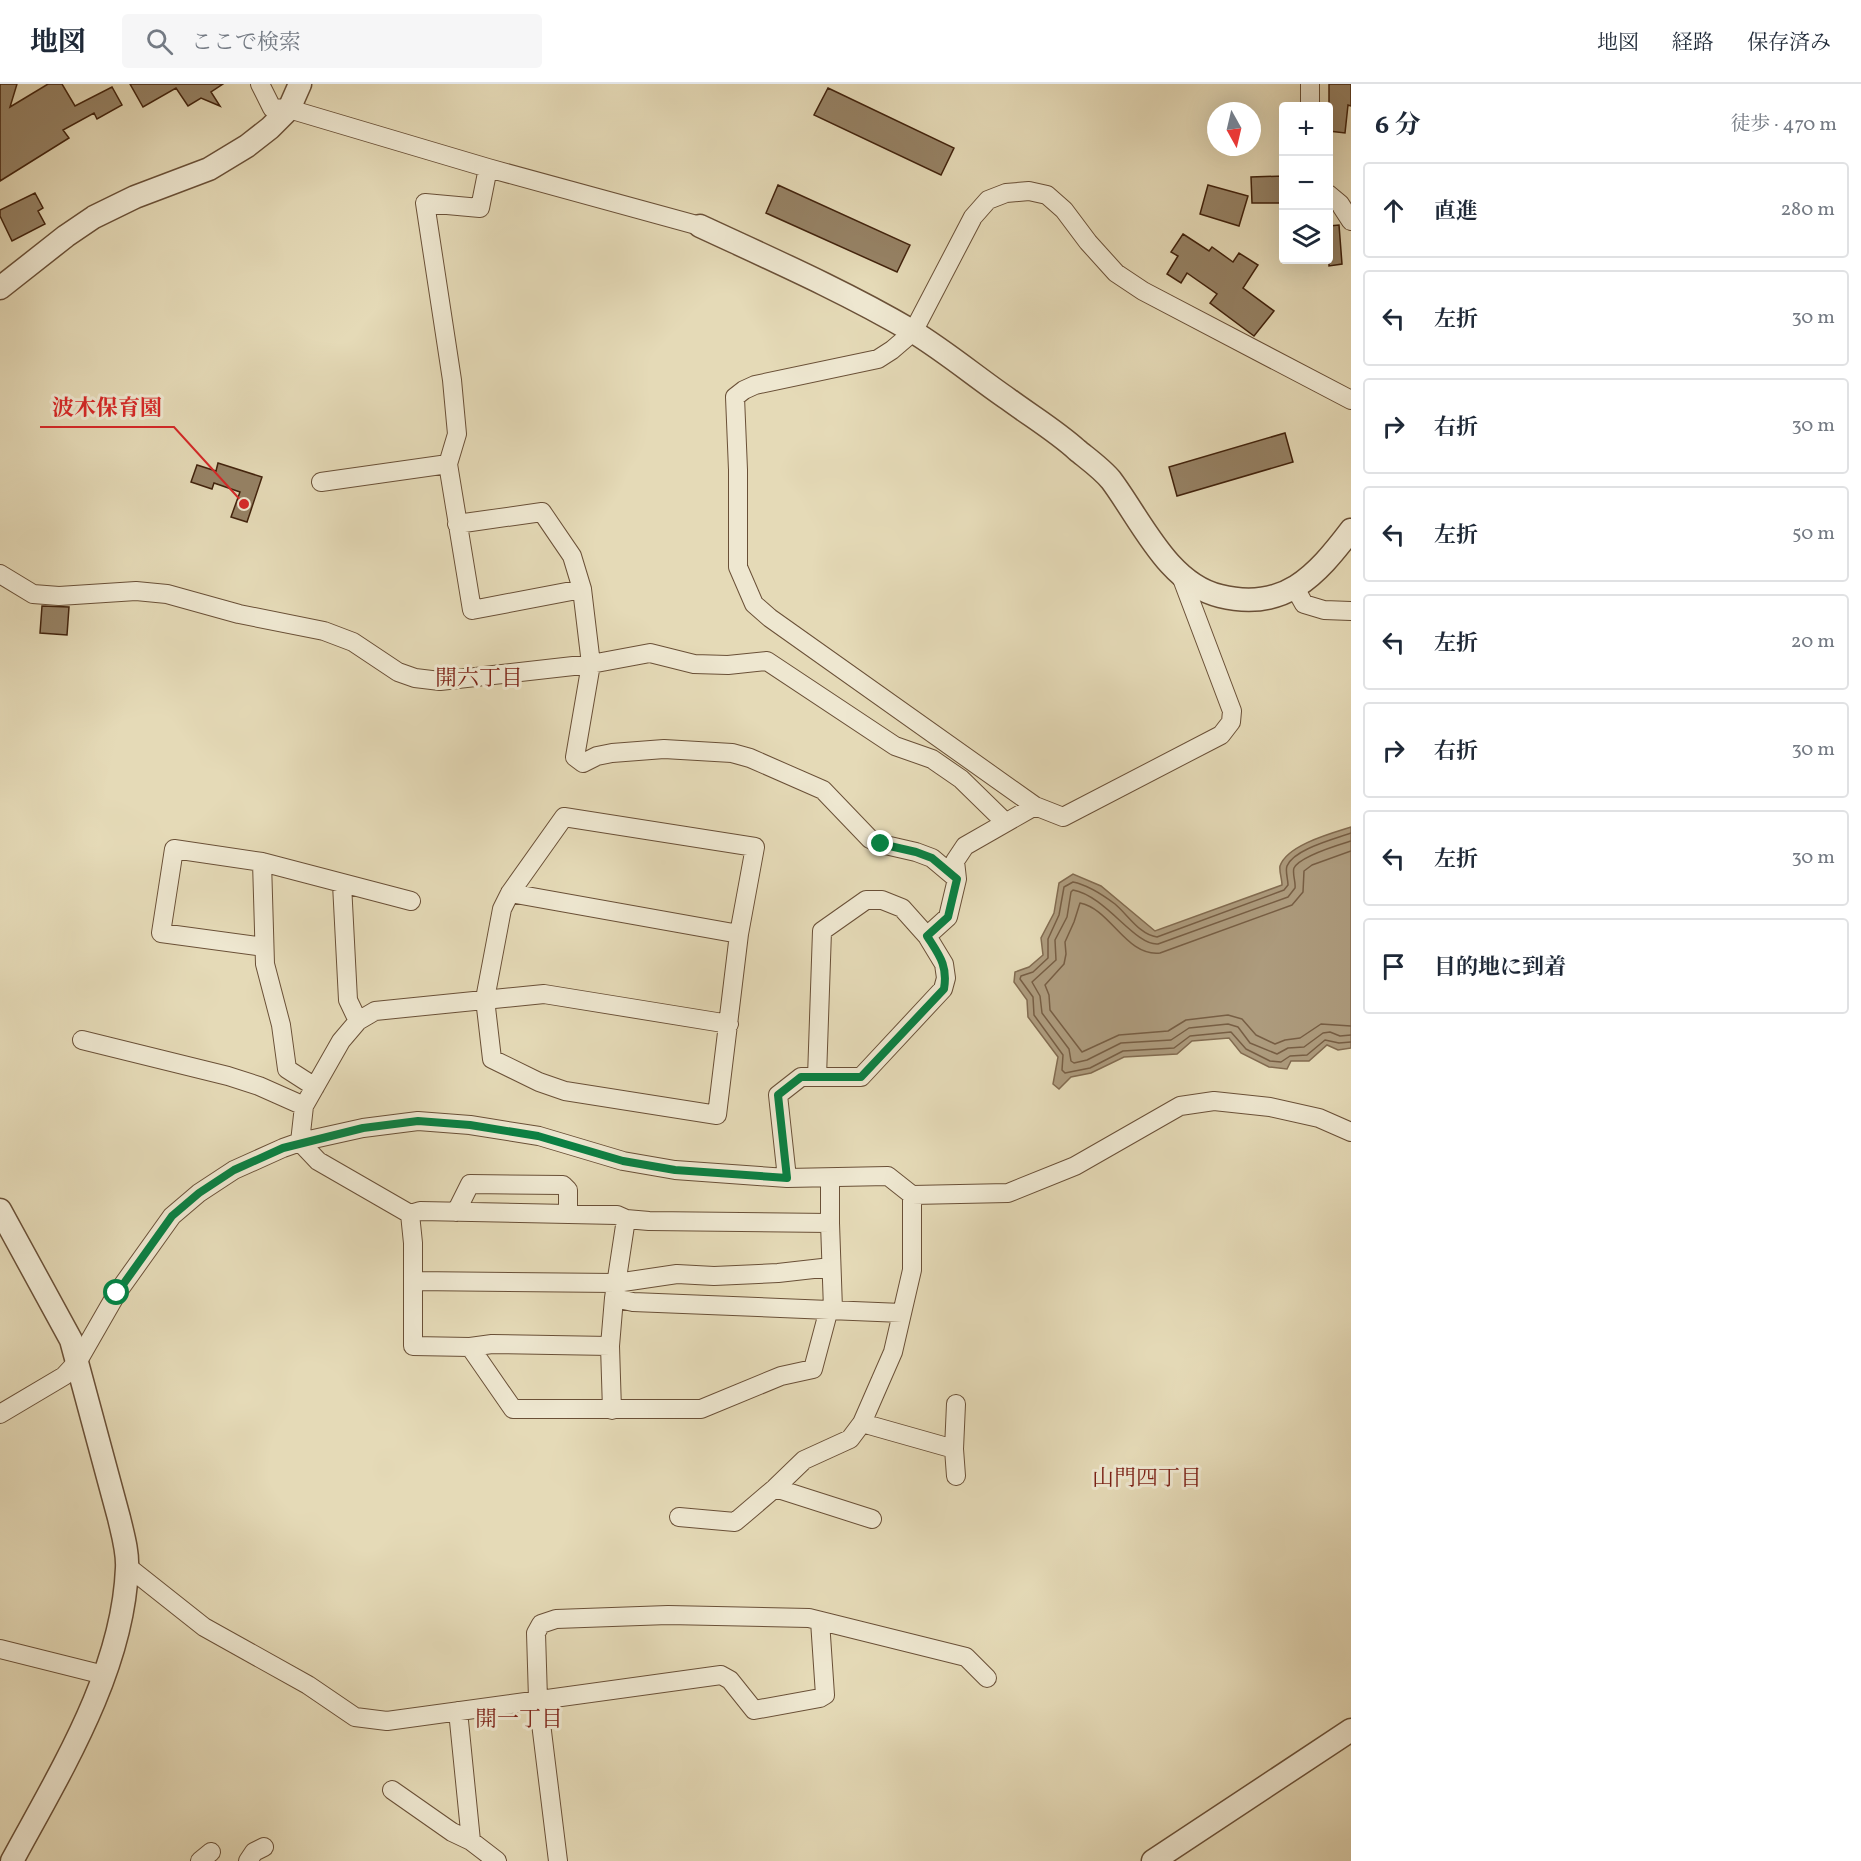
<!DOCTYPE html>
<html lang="ja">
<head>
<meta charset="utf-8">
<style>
	:root { --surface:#fff; --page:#f6f6f7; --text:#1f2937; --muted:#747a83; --line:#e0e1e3 }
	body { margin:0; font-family:Vollkorn,"Noto Serif JP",serif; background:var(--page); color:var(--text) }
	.controls { position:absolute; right:18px; top:18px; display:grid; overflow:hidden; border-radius:6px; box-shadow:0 6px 24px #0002 }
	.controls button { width:54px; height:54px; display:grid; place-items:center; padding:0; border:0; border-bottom:2px solid var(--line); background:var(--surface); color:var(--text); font:30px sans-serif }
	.compass { position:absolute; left:1207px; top:18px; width:54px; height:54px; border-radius:50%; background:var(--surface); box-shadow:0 6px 24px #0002; rotate:172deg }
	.stop { position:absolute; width:18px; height:18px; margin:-14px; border:4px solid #0b8043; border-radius:50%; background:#fff }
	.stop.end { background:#0b8043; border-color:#fff; box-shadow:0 2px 6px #0008 }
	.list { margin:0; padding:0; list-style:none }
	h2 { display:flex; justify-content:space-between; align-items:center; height:78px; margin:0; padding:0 24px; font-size:26px }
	h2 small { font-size:20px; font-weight:400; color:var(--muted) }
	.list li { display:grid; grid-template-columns:39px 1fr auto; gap:18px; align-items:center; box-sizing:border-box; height:96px; margin:0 12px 12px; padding:0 12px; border:2px solid var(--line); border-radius:6px }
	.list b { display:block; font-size:22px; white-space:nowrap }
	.list em { font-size:20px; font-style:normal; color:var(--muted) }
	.icon { flex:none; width:33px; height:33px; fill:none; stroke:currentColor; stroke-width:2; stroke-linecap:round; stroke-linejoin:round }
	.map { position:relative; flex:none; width:1351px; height:1777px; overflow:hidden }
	header { display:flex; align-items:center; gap:36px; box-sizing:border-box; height:84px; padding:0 30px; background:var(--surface); border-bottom:2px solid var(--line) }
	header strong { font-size:28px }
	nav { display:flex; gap:33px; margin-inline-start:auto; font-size:21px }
	.search { width:420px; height:54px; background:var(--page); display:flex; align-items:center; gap:15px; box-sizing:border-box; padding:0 21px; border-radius:6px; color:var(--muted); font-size:22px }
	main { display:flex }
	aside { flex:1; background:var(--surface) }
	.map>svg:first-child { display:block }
	.water { fill:#ad9b7d; stroke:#826b50; stroke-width:1.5 }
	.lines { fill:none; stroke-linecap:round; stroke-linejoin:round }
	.shore { stroke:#775e44; stroke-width:1.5 }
	.building { fill:#968265; stroke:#41220c; stroke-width:1.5 }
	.minor-casing { stroke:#6a5037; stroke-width:20 }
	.tertiary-casing { stroke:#6a5037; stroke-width:25 }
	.minor { stroke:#eee7d0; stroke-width:18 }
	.tertiary { stroke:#eee7d0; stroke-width:22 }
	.route { stroke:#0b8043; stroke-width:8 }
	.labels { text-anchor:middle; stroke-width:6; stroke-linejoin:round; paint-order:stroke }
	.neighbourhood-label { font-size:22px; fill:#7a1f14; stroke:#eee7d0 }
	.leader { fill:none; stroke:#d62828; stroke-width:2 }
	.callout-dot { fill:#d62828; stroke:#eee7d0; stroke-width:2 }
	.callout-label { font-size:22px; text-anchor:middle; font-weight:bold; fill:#d62828; stroke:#eee7d0; stroke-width:6; stroke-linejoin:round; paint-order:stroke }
</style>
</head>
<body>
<header>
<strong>地図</strong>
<div class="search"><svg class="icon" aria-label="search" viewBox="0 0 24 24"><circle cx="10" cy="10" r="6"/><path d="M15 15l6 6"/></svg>ここで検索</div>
<nav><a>地図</a><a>経路</a><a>保存済み</a></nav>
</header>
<main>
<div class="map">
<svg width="1351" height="1777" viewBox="0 0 1351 1777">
	<rect width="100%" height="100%" fill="#e5dab7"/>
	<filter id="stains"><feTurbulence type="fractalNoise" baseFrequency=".00333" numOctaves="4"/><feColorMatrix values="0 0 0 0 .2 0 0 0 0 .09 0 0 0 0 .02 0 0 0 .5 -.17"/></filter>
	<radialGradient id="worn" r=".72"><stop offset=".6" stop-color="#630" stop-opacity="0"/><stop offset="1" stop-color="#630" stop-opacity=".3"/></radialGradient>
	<!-- water -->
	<path class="water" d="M1351 743V964L1338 966 1327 961 1309 977H1291L1287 985 1269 983 1241 969 1229 954 1192 957 1177 970 1124 973 1091 989 1071 993 1059 1005 1053 1000 1058 973 1028 933 1027 916 1014 898 1015 888 1029 883 1043 871 1041 854 1054 829 1059 799 1073 790 1101 802 1155 847 1282 801C1282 795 1279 787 1280 782 1287 761 1332 749 1351 743Z"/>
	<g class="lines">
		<!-- shore -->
		<path class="shore" d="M1351 749C1335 755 1294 765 1287 782 1285 787 1288 795 1288 801L1284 806 1157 853C1140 851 1128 831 1115 820 1103 811 1088 801 1073 798L1064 803 1059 831 1048 855V874L1033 888 1021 892 1020 895 1033 913 1034 931 1063 971 1062 986 1065 989 1090 984 1123 967 1174 964 1190 952 1231 948 1246 965 1270 977 1281 978 1290 972 1307 971 1325 956 1339 959 1351 958
			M1351 757C1338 761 1300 772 1294 784 1292 789 1296 798 1295 804L1288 813 1158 860C1135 862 1106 812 1073 806L1071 808 1067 833 1055 856 1056 876 1032 898 1040 912 1042 929 1069 965 1071 977 1074 979 1087 976 1121 959 1171 956 1189 944 1228 940 1238 943 1250 959 1277 970 1288 964 1304 963 1323 949 1330 948 1340 952 1351 951
			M1351 767 1312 781 1304 787 1303 808 1292 821 1160 869C1126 873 1111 825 1080 819L1074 838 1065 858 1066 870 1064 880 1045 901 1049 911 1050 926 1082 968 1119 951 1168 947 1186 936 1228 931 1242 935 1256 951 1275 960 1285 956 1300 954 1321 940 1351 942"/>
	</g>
	<!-- building -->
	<path class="building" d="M0 0H17L10 23 48 0H62L75 22 112 3 122 21 97 35 94 29 63 46 69 54 0 97Z
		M130 0H223L211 8 220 22 201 14 188 22 176 4 143 23Z
		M1329 0H1351V22L1348 21 1345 49 1329 47Z
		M828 4 954 64 941 91 814 31Z
		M1284 92V119H1252L1251 93Z
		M778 101 910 161 897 188 766 129Z
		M1208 101 1248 112 1239 142 1200 130Z
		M35 109 43 124 38 127 45 140 12 157 0 132V126Z
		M1339 141 1342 180 1329 182V142Z
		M1183 150 1209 167 1212 163 1233 178 1239 169 1258 181 1243 204 1274 227 1254 252 1210 219 1217 210 1187 189 1181 199 1167 190 1178 172 1171 168Z
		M1285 349 1293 378 1177 412 1169 383Z
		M218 379 262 393 247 438 231 433 240 408 214 399 212 405 191 398 197 381 216 387Z
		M42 522 69 523 67 551 40 549Z"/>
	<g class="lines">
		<!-- minor casing -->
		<g class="minor-casing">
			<path id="minor" d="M260 0 272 24 289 25 488 84 700 142
				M1310 0V22
				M488 84 480 124 425 119 452 296 457 350 448 380 472 526 582 505
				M1328 110 1340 120 1351 137
				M321 398 448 380
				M457 440 542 428 572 472 582 505 591 580 575 673 583 679 597 672 612 669 664 665 732 669 750 674 823 706 870 755 881 760 916 768 932 774 957 795
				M0 490 33 510 59 512 136 507 167 510 239 530 324 547 353 558 398 588 415 594 440 597 591 580 650 569 694 580 728 581 767 577 895 662 932 675 961 695 1005 738
				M1181 492 1232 627 1231 638 1221 651 1063 733 1035 722 770 534 754 520 738 483V386L735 313 744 306 755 301 878 275 892 266 913 248 973 133 988 116 1006 109 1029 107 1047 111 1064 126 1088 158 1116 189 1143 207 1351 316
				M1295 504 1304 520 1324 526 1351 527
				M564 733 755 763 739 850 717 1031 565 1007 539 998 492 975 485 915 502 825 510 809Z
				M262 778 265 880 281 941 287 985 315 1003
				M342 800 348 916 358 937
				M510 809 739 850
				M927 852 948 833 957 795 955 777 965 762 1035 722
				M264 863 161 849 174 765 262 778 411 817
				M82 956 228 992 259 1002 304 1022
				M300 1058 318 1077 410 1130 420 1127 617 1131 626 1135 649 1137 830 1139
				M300 1058 304 1022 341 957 358 937 375 927 544 910 729 940
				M787 1094 778 1011 801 993H861L943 905 946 894 944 880 927 852 902 824 882 816H866L822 847 817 993
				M830 1094V1139L833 1225
				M456 1128 470 1100 563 1101 568 1106V1130
				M410 1130 413 1159V1262L470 1263 513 1325H701L781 1292 813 1285 829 1225
				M413 1197 616 1199 677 1190 714 1192 778 1189 831 1183
				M614 1214 633 1218 902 1229
				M470 1263 492 1260 610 1262
				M612 1326 610 1262 614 1214 626 1135
				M0 1330 64 1292 78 1277 117 1209 172 1132 199 1109 234 1086 283 1064 300 1058 363 1044 418 1037 470 1041 539 1052 623 1077 675 1086 787 1094 888 1092 912 1111 1008 1109 1075 1082 1180 1022 1214 1017 1270 1023 1319 1034 1351 1048
				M862 1339 954 1365
				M956 1392 954 1365 956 1320
				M775 1404 872 1435
				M679 1433 735 1438 775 1404 804 1376 850 1355 862 1339 893 1268 912 1186V1111
				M127 1482 204 1543 308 1601 355 1633 387 1637 721 1591 730 1596 754 1626 820 1614 825 1611 820 1537
				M0 1565 104 1591
				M458 1627 471 1757
				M392 1706 452 1748 471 1757 497 1777
				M200 1777 211 1768
				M248 1777 254 1768 264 1763
				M558 1777 538 1615 536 1549 541 1540 556 1535 668 1531 809 1534 966 1573 987 1594"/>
		</g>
		<!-- tertiary casing -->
		<g class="tertiary-casing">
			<path id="tertiary" d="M700 142C771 175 844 207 912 247 945 267 976 293 1008 315 1031 332 1056 347 1077 366 1088 375 1102 385 1111 396 1141 436 1168 500 1220 512 1284 528 1316 492 1351 446
				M0 204 66 152 94 133 135 113 209 85 247 62 270 44 289 25 300 0
				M0 1126 71 1256 119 1434C123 1451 128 1468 127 1484 123 1588 60 1688 12 1777
				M1153 1777 1351 1646"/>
		</g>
		<!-- minor -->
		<use href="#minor" class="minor"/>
		<!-- tertiary -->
		<use href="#tertiary" class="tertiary"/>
	</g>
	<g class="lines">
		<!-- route -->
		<path class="route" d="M117 1209 172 1132 199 1109 234 1086 283 1064 363 1044 418 1037 470 1041 538 1052 623 1077 675 1086 787 1094 778 1011 801 993H861L944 905C948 881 939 871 927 852L948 833 957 795 932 774 916 768 881 760"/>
	</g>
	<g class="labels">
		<!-- neighbourhood labels -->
		<g class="neighbourhood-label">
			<text x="479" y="601">開六丁目</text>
			<text x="1147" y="1401">山門四丁目</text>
			<text x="519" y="1642">開一丁目</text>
		</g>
	</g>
	<!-- callouts -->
	<path class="leader" d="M244 420L174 343H40"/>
	<circle class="callout-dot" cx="244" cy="420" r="6"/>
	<g class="callout-label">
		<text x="107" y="331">波木保育園</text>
	</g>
	<rect width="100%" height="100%" filter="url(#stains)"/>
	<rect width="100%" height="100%" fill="url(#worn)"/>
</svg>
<div class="controls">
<button>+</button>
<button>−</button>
<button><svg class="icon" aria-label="layers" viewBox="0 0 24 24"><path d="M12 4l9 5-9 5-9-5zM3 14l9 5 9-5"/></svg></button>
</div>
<svg class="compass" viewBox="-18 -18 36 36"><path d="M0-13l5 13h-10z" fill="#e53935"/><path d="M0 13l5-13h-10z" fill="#747a83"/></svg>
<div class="stop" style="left:117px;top:1209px"></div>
<div class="stop end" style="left:881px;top:760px"></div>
</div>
<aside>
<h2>6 分<small>徒歩 · 470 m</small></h2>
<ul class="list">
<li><svg class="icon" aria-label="ahead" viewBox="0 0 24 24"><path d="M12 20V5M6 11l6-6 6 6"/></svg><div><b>直進</b></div><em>280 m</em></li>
<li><svg class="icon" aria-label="left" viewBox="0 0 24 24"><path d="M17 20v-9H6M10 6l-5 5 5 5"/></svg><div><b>左折</b></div><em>30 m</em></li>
<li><svg class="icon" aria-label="right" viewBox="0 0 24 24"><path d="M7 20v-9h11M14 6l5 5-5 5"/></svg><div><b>右折</b></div><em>30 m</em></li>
<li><svg class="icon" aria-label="left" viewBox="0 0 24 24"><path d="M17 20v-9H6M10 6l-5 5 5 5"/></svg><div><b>左折</b></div><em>50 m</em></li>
<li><svg class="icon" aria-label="left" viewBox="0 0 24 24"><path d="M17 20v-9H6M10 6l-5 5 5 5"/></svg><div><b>左折</b></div><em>20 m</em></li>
<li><svg class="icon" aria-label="right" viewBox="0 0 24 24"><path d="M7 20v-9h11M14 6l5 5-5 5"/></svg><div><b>右折</b></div><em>30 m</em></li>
<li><svg class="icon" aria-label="left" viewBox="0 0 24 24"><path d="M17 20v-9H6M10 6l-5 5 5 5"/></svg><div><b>左折</b></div><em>30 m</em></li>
<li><svg class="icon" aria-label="arrive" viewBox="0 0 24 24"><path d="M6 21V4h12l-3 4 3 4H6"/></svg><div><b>目的地に到着</b></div></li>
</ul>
</aside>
</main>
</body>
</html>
